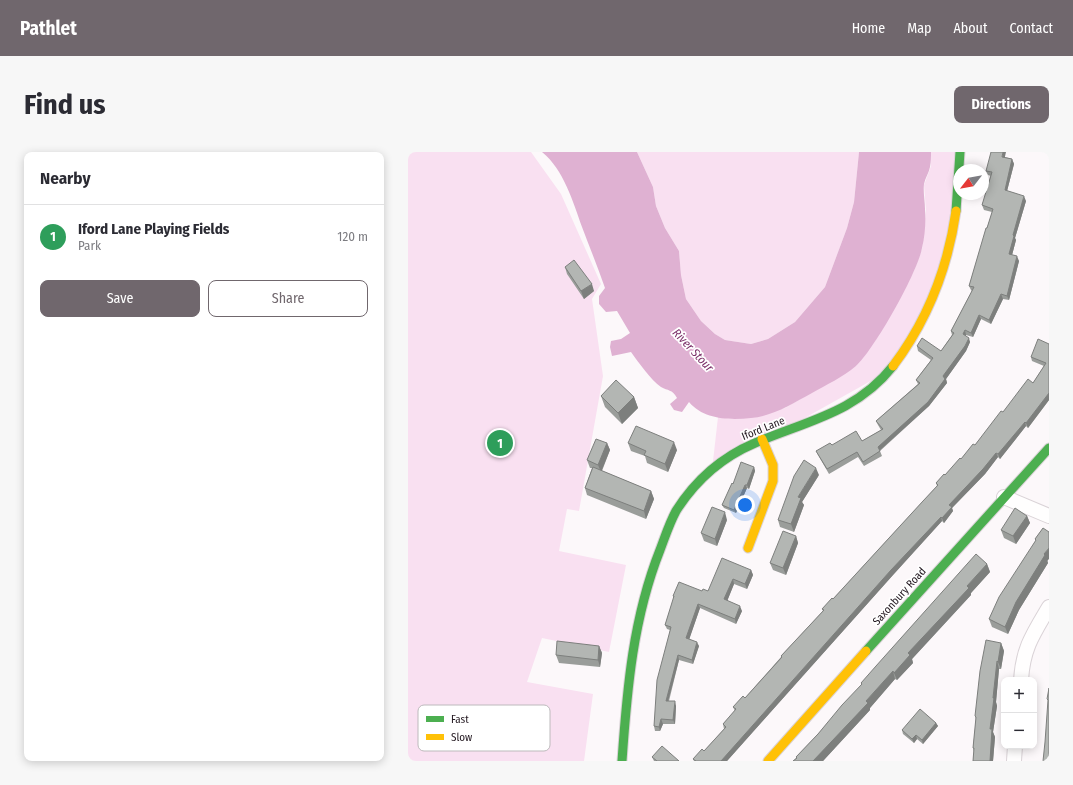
<!DOCTYPE html>
<html lang="en">
<head>
<meta charset="utf-8">
<style>
	:root { --surface:#fff; --page:#f7f7f7; --text:#2b2b33; --muted:#7c7c81; --line:#e1e1e2; --accent:#70676d }
	body { margin:0; font-family:"Fira Sans Condensed",sans-serif; background:var(--page); color:var(--text) }
	.controls { position:absolute; right:12px; bottom:12px; display:grid; overflow:hidden; border-radius:8px; box-shadow:0 2px 10px #0003 }
	.controls button { width:36px; height:36px; display:grid; place-items:center; padding:0; border:0; border-bottom:1px solid var(--line); background:var(--surface); color:var(--text); font:20px sans-serif }
	.compass { position:absolute; left:545px; top:12px; width:36px; height:36px; border-radius:50%; background:var(--surface); box-shadow:0 2px 10px #0003; rotate:239deg }
	.you { position:absolute; left:337px; top:353px; width:14px; height:14px; margin:-10px; border:3px solid #fff; border-radius:50%; background:#1a73e8; box-shadow:0 0 0 6px #1a73e833 }
	.badge { display:grid; place-items:center; width:26px; height:26px; border-radius:50%; background:var(--accent); color:#fff; font-size:13px; font-weight:700 }
	.pin { position:absolute; translate:-50% -50%; border:2px solid #fff; box-shadow:0 1px 4px #0006 }
	.list { margin:0; padding:0; list-style:none }
	h2 { display:flex; justify-content:space-between; align-items:center; height:52px; margin:0; padding:0 16px; font-size:17px }
	h2 small { font-size:13px; font-weight:400; color:var(--muted) }
	.list li { display:grid; grid-template-columns:26px 1fr auto; gap:12px; align-items:center; box-sizing:border-box; height:64px; padding:0 16px; border-top:1px solid var(--line) }
	.list b { display:block; font-size:15px; white-space:nowrap }
	.list p { margin:0; font-size:13px; white-space:nowrap; color:var(--muted) }
	.list em { font-size:13px; font-style:normal; color:var(--muted) }
	.actions { display:flex; gap:8px; padding:12px 16px }
	.actions a { flex:1; padding:9px 0; border:1px solid var(--accent); border-radius:8px; text-align:center; font-size:14px; color:var(--accent) }
	.actions .main { background:var(--accent); color:#fff }
	.map { position:relative; flex:none; width:641px; height:609px; overflow:hidden; border-radius:8px }
	header { display:flex; align-items:center; gap:24px; box-sizing:border-box; height:56px; padding:0 20px; background:var(--accent); color:#fff }
	header strong { font-size:19px }
	nav { display:flex; gap:22px; margin-inline-start:auto; font-size:14px }
	.intro { display:flex; align-items:center; justify-content:space-between; box-sizing:border-box; height:96px; padding:0 24px }
	h1 { margin:0; font-size:28px }
	.button { padding:10px 18px; border-radius:8px; background:var(--accent); color:#fff; font-size:14px; font-weight:700 }
	main { display:flex; gap:24px; padding:0 24px }
	aside { flex:1; background:var(--surface); border-radius:8px; box-shadow:0 2px 10px #0003 }
	.map>svg:first-child { display:block }
	.green { fill:#f9e0f1 }
	.water { fill:#dfb1d2 }
	.lines { fill:none; stroke-linecap:round; stroke-linejoin:round }
	.street-casing { stroke:#dad3d7; stroke-width:16 }
	.fast-casing { stroke:#dad3d7; stroke-width:11 }
	.slow-casing { stroke:#dad3d7; stroke-width:11 }
	.street { stroke:#fffefe; stroke-width:14 }
	.fast { stroke:#4caf50; stroke-width:9 }
	.slow { stroke:#ffc107; stroke-width:9 }
	.wall { fill:#9a9d9a }
	.shaded-wall { fill:#7d7f7d }
	.building { fill:#b3b6b3; stroke:#7d7f7d }
	.labels { text-anchor:middle; stroke-width:3.5; stroke-linejoin:round; paint-order:stroke }
	.street-label { font-size:11px; fill:#241921; stroke:#fff }
	.water-label { font-size:12px; font-style:italic; fill:#7b3069; stroke:#fff }
	.key { fill:#fff; stroke:#bdbabc; stroke-width:1 }
	.key-label { font-size:11px; fill:#241921 }
</style>
</head>
<body>
<header>
<strong>Pathlet</strong>
<nav><a>Home</a><a>Map</a><a>About</a><a>Contact</a></nav>
</header>
<div class="intro"><h1>Find us</h1><a class="button">Directions</a></div>
<main>
<aside>
<h2>Nearby<small></small></h2>
<ul class="list">
<li><span class="badge" style="background:#2e9e5b">1</span><div><b>Iford Lane Playing Fields</b><p>Park</p></div><em>120 m</em></li>
</ul>
<div class="actions"><a class="main">Save</a><a>Share</a></div>
</aside>
<div class="map">
<svg width="641" height="609" viewBox="0 0 641 609">
	<rect width="100%" height="100%" fill="#fcf8fa"/>
	<!-- green -->
	<path class="green" d="M2 0H123L153 42 193 132 184 147 195 224 171 359 159 357 151 399 218 413 201 500 134 486 119 530 185 542 176 609H0V1Z
		M229 0H451L446 50 439 76 417 135 387 170 360 187 343 192 317 188 307 182 293 169 278 147 273 123 271 99 257 76 248 54 245 35Z
		M523 0H552L537 112 484 217 304 318 310 265 328 267 377 256 427 227 448 214 467 189 486 157 506 119 514 97 518 59 516 33 523 14Z"/>
	<!-- water -->
	<path class="water" d="M134 0H229L245 35 248 54 257 76 271 99 273 123 278 147 293 169 307 182 317 188 343 192 360 187 387 170 417 135 439 76 446 50 451 0H523C523 5 523 10 522 15 521 21 517 26 516 32 515 40 517 49 517 57 518 69 517 84 514 96 510 120 466 198 448 214 435 225 418 233 404 241 384 252 365 264 343 266 322 268 296 268 281 250L274 260 266 258 262 252 269 246C264 237 260 239 253 235 243 228 231 211 223 200L204 204 202 195 203 189 213 187 222 181 209 159 198 160 191 152V144L197 136C190 116 182 96 174 75 165 50 156 18 134 0Z"/>
	<g class="lines">
		<!-- street casing -->
		<g class="street-casing">
			<path id="street" d="M596 345 641 364
				M613 528C615 496 625 482 641 455
				M606 609 607 594"/>
		</g>
		<!-- fast casing -->
		<g class="fast-casing">
			<path id="fast" d="M548 59 552 0
				M458 499 641 296
				M214 609C219 537 225 466 252 398 257 385 261 372 268 359 287 329 314 305 347 291 398 269 448 261 485 214"/>
		</g>
		<!-- slow casing -->
		<g class="slow-casing">
			<path id="slow" d="M485 214C519 169 540 115 548 59
				M340 396 365 329V313L354 287
				M360 609 458 499"/>
		</g>
		<!-- street -->
		<use href="#street" class="street"/>
		<!-- fast -->
		<use href="#fast" class="fast"/>
		<!-- slow -->
		<use href="#slow" class="slow"/>
	</g>
	<!-- wall -->
	<path class="wall" d="M597 5 604 7 606 12 599 39 618 49 607 86 608 88 604 103 611 109 601 148 595 147 583 172 573 167 565 185 558 183V184L562 190 558 199 538 227 539 231 521 254 472 299 474 304 456 314 450 305 421 322 410 303 408 299 424 293 454 289 473 278 470 273 468 269 510 232 508 228 523 208 510 199 509 194 533 199 544 183 543 179 564 139 563 138 561 134 584 60 576 58 574 53 583 24 580 23 578 19Z
		M157 115 186 139 176 147 159 122Z
		M641 192V248L620 276 618 274 592 307 590 305 577 322 544 356 545 359 536 371 534 369 485 423 319 609H286L285 607 296 599 316 577 315 572 327 559 325 555 337 546 373 505V504L415 459 414 457 425 447 529 334 528 331 537 323 567 293 595 260 625 231 636 214 624 209 623 205Z
		M193 244 226 245 230 256 214 272 197 255Z
		M199 291 202 298 194 319 243 339 246 347 238 367 179 343 177 336 184 316H182L179 308Z
		M220 291 269 298 260 320 239 311 237 304 223 299Z
		M346 315 347 319 341 337 339 336 328 361 316 356 314 353 325 332Z
		M411 323 394 350 396 353 386 380 372 375 370 368Z
		M619 364 622 371 608 392 596 386 593 378Z
		M319 368 309 394 296 389 293 381Z
		M635 376 640 411 611 458 600 482 584 475 581 467 628 389 627 387Z
		M388 384 390 391 378 423 365 418 362 411Z
		M579 412 582 420 563 441V443L504 507 505 511 489 528 487 527 462 556V558L415 609H385L388 606V605L410 582 454 533 453 531Z
		M343 418 345 423 339 437 326 432 319 449 334 459 328 472 292 456 281 487 291 494 285 512 271 508 261 549 268 554 267 572H255L252 579H247L246 574 262 478 259 477 257 473 266 446 265 444 300 439Z
		M593 491 596 499 593 517H591L588 550 589 554 585 580 587 585 585 609H565L566 600 565 596 568 567 567 564Z
		M191 494 194 501 192 515 151 511 148 503Z
		M528 571 530 574 515 592 509 587 506 591 495 582 494 578Z
		M244 605 271 609H246Z"/>
	<!-- shaded-wall -->
	<path class="shaded-wall" d="M595 0H598L596 9 594 5Z
		M604 7 606 12 598 43 597 38Z
		M616 44 618 49 607 86 608 88 603 107 601 102 605 83Z
		M609 104 611 109 601 148 599 144Z
		M184 132 186 139 176 147 173 139Z
		M593 142 595 147 583 172 581 168Z
		M571 163 573 167 565 185 563 181Z
		M557 178 558 183 556 186 555 182Z
		M561 186 562 190 558 199 538 227 539 231 521 254 471 299 470 295 535 224Z
		M641 241V248L620 276 618 271Z
		M226 245 230 256 214 272 210 261Z
		M617 270 618 274 592 307 590 302Z
		M266 290 269 298 260 320 257 312Z
		M199 291 202 298 193 320 190 313Z
		M588 301 590 305 577 322 544 356 545 359 536 371 534 366 541 353Z
		M346 315 347 319 341 337 339 333Z
		M408 316 411 323 394 350 396 353 386 380 383 372 390 345Z
		M337 333 339 336 328 361 326 358Z
		M243 339 246 347 238 367 236 359Z
		M317 360 319 368 309 394 307 387Z
		M619 364 622 371 608 392 605 384Z
		M533 365 534 369 485 423 319 609H313L483 418Z
		M388 384 390 391 378 423 375 416Z
		M641 396V407L639 409 640 411 611 458 600 482 597 475 608 450 636 402Z
		M579 412 582 420 563 441V443L504 507 505 511 489 528 486 521 500 501Z
		M343 418 345 423 339 437 337 432Z
		M325 427 326 432 318 452 316 447Z
		M290 452 292 456 280 491 278 486Z
		M332 454 334 459 328 472 327 467Z
		M289 490 291 494 285 512 284 508Z
		M593 491 596 499 593 517 590 510Z
		M191 494 194 501 192 515 190 508Z
		M270 503 271 508 259 553 258 549Z
		M589 509 591 517 588 550 589 554 585 580 587 585 585 609H582V577Z
		M485 519 487 527 462 556V558L415 609H405Z
		M267 549 268 554 267 572 265 568Z
		M253 567 255 572 252 579 251 575Z
		M528 571 530 574 515 592 514 588Z
		M508 583 509 587 506 591 504 587Z"/>
	<!-- building -->
	<path class="building" d="M583 0H595L594 5 604 7 597 38 616 44 605 83 606 84 601 102 609 104 599 144 593 142 581 168 571 163 563 181 557 178 555 182 561 186 557 194 535 224 537 227 520 250 470 295 472 299 455 310 449 300 419 317 408 299 422 291 424 293 448 279 454 289 475 277 468 269 512 231 508 228 525 206 509 194 514 186 533 199 546 181 543 179 566 135 561 134 578 76H579L585 57 574 53 584 20 578 19Z
		M166 108 184 132 173 139 157 115Z
		M630 187 641 192V241L618 271 617 270 590 302 588 301 575 317 541 353 544 355 534 366 533 365 483 418 313 609H288L285 607 294 597 296 599 318 575 315 572 328 557 325 555 335 544 337 546 374 505 373 504 416 458 414 457 424 446 425 447 515 349 530 333 528 331 536 322 537 323 552 306 553 307 565 292 567 293 593 259 595 260 620 227 625 231 638 211 623 205Z
		M208 228 226 245 210 261 193 244Z
		M228 274 266 290 257 312 236 303 238 299 220 291Z
		M188 287 199 291 190 313 179 308Z
		M396 308 408 316 390 345 393 346 383 372 370 368 386 324Z
		M333 310 346 315 339 333H337L326 358 314 353 324 331 325 332Z
		M185 315 243 339 236 359 177 336Z
		M304 355 317 360 307 387 293 381Z
		M607 356 619 364 605 384 593 378Z
		M635 376 641 380V396L636 402 637 403 608 450 597 475 581 467 591 445 628 388 627 387Z
		M375 379 388 384 375 416 362 411Z
		M568 402 579 412 559 434 561 436 500 501 502 503 486 521 485 519 458 549 460 551 405 609H385L389 606 388 605 410 582 434 553 454 532 453 531 468 514Z
		M314 406 343 418 337 432 325 427 316 447 332 454 327 467 290 452 278 486 289 490 284 508 270 503 258 549H267L265 568 253 567 251 575 246 574 249 528 263 475 257 473 266 444H265L271 430 294 439 295 437 300 439Z
		M578 488 593 491 590 510 589 509 585 546H586L582 577H584L582 609H565L566 596H565L568 565 567 564 572 519Z
		M149 489 191 494 190 508 148 503Z
		M641 536V609H635L637 590 640 548 639 547Z
		M512 557 528 571 514 588 508 583 504 587 494 578Z
		M254 594 271 609H249L244 605Z"/>
	<g class="labels">
		<!-- street labels -->
		<g class="street-label">
			<text transform="translate(355 276) rotate(-22)" y="4">Iford Lane</text>
			<text transform="translate(491 444) rotate(-48)" y="4">Saxonbury Road</text>
		</g>
		<!-- water labels -->
		<g class="water-label">
			<text transform="translate(285 198) rotate(47)" y="4">River Stour</text>
		</g>
	</g>
	<!-- legend -->
	<rect x="10" y="553" width="132" height="46" rx="6" class="key"/>
	<rect x="18" y="564" width="18" height="6" fill="#4caf50"/>
	<rect x="18" y="582" width="18" height="6" fill="#ffc107"/>
	<g class="key-label">
		<text x="43" y="571">Fast</text>
		<text x="43" y="589">Slow</text>
	</g>
</svg>
<div class="controls">
<button>+</button>
<button>−</button>
</div>
<svg class="compass" viewBox="-18 -18 36 36"><path d="M0-13l5 13h-10z" fill="#e53935"/><path d="M0 13l5-13h-10z" fill="#7c7c81"/></svg>
<div class="you"></div>
<div class="pin badge" style="left:92px;top:291px;background:#2e9e5b">1</div>
</div>
</main>
</body>
</html>
